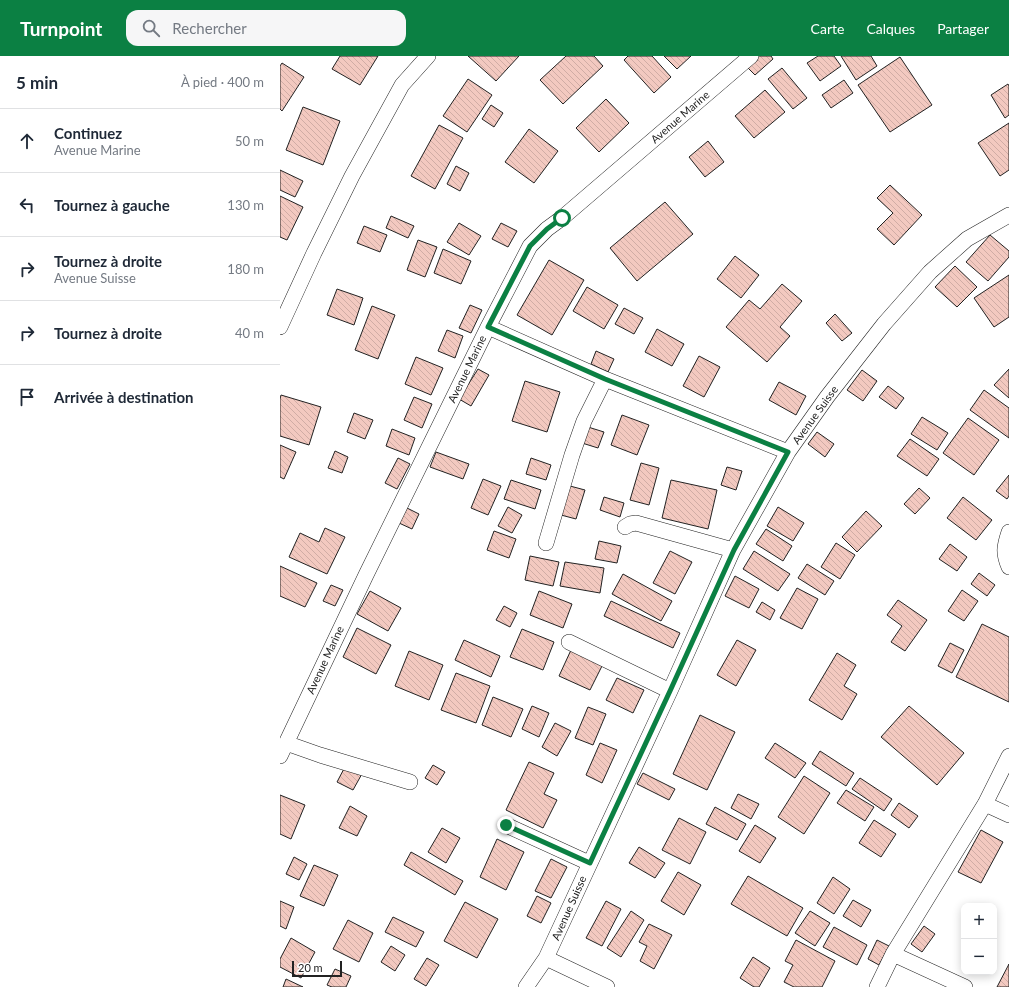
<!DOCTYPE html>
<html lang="fr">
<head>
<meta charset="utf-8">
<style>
	:root { --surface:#fff; --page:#f6f6f7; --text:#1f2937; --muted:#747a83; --line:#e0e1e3; --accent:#0b8043 }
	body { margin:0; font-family:Lato,sans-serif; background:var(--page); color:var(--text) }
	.controls { position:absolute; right:12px; bottom:12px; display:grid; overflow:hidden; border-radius:8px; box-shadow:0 2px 10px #0003 }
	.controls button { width:36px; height:36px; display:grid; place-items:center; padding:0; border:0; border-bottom:1px solid var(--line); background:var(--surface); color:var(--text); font:20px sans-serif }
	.scale { position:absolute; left:12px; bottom:10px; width:50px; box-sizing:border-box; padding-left:4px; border:2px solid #222; border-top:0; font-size:11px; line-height:14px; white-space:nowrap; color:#222; -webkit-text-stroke:3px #fff; paint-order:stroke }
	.stop { position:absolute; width:12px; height:12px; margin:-9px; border:3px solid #0b8043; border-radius:50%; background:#fff }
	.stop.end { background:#0b8043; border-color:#fff; box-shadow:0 1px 4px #0008 }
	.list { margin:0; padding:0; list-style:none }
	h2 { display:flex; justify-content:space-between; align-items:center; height:52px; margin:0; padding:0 16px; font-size:17px }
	h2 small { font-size:13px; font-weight:400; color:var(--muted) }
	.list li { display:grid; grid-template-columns:26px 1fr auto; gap:12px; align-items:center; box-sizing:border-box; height:64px; padding:0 16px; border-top:1px solid var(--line) }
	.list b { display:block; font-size:15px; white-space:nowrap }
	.list p { margin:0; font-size:13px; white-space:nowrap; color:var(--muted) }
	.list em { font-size:13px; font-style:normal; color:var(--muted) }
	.icon { flex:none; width:22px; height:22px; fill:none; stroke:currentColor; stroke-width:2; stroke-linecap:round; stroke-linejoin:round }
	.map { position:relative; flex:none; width:729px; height:931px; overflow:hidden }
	header { display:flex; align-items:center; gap:24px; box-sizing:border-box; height:56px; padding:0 20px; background:var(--accent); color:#fff }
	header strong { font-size:19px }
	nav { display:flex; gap:22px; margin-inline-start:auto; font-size:14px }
	.search { width:280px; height:36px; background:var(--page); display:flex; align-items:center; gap:10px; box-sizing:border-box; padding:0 14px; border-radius:12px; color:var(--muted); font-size:15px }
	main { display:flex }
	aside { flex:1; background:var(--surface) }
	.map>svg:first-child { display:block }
	.building { fill:url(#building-back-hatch); stroke:#222 }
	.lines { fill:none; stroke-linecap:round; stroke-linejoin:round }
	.minor-casing { stroke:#222; stroke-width:16 }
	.minor { stroke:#fff; stroke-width:15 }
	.route { stroke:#0b8043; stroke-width:5 }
	.labels { text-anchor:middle; stroke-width:3; stroke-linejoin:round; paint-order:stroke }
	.street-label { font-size:11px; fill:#222; stroke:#fff }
</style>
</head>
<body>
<header>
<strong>Turnpoint</strong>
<div class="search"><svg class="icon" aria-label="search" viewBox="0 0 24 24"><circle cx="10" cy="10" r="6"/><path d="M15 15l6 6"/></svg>Rechercher</div>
<nav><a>Carte</a><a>Calques</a><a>Partager</a></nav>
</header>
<main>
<aside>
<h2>5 min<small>À pied · 400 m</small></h2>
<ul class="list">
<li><svg class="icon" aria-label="ahead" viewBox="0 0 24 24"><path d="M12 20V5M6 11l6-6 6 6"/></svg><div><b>Continuez</b><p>Avenue Marine</p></div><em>50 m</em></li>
<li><svg class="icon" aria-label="left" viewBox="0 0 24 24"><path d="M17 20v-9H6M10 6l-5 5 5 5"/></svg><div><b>Tournez à gauche</b></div><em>130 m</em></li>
<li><svg class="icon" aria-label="right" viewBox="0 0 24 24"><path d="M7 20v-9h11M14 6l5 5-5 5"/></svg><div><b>Tournez à droite</b><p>Avenue Suisse</p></div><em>180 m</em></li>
<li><svg class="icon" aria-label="right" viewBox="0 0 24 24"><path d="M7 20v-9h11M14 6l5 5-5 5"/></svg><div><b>Tournez à droite</b></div><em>40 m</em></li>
<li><svg class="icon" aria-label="arrive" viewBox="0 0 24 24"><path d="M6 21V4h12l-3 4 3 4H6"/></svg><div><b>Arrivée à destination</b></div></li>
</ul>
</aside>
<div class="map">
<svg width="729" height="931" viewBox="0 0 729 931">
	<defs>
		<pattern id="building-back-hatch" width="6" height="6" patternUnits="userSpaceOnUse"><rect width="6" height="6" fill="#f3c9c0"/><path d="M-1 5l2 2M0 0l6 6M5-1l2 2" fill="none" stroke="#d0aca5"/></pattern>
	</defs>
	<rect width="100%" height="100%" fill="#fff"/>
	<!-- building -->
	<path class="building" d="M60 0H98L80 29 52 13Z
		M188 0H239L216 25Z
		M286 0H314L323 10 283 48 260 24Z
		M348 0H372L391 21 374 37 344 4Z
		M384 0H411L397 13Z
		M477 0H491L493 3 475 19 466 10Z
		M538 0H554L561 10 540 25 527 7Z
		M561 0H591L597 10 576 24Z
		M620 1 652 49 610 76 578 29Z
		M2 7 24 21 2 55 0 53V10Z
		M502 12 527 42 513 53 488 23Z
		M188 23 212 39 187 76 163 60Z
		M564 24 573 37 551 52 542 39Z
		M728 28 729 30V59L725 62 711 39Z
		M485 34 505 56 474 82 455 60Z
		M326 43 349 67 319 96 296 72Z
		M211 49 223 57 214 71 202 63Z
		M23 51 60 65 43 109 6 94Z
		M729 67V114L720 120 698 87Z
		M159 69 183 82 155 133 131 120Z
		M249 73 278 95 254 127 225 106Z
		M428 85 444 106 425 121 409 101Z
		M176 110 189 117 180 135 167 128Z
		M0 114 23 125 15 141 0 134Z
		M610 129 642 159 614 189 597 173 613 157 597 142Z
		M0 140 23 151 7 184 0 181Z
		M385 146 413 178 357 225 330 192Z
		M111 160 134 170 128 182 106 172Z
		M179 167 201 180 189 199 167 186Z
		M221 167 237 175 228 191 212 183Z
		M84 170 107 179 100 196 77 187Z
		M710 179 729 195V201L708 225 686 206Z
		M138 184 157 191 145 221 127 214Z
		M163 193 191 205 181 228 154 217Z
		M455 200 479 219 461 242 437 223Z
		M269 204 304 224 272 279 237 259Z
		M675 210 697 231 677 251 655 231Z
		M729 219V261L714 271 694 242Z
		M502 228 522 245 500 271 510 280 487 306 446 271 469 244 480 253Z
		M307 231 338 249 324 273 293 255Z
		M57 233 83 242 74 269 47 259Z
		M190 249 202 254 191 277 179 272Z
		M92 250 115 259 98 303 75 294Z
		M344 252 363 262 354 278 335 268Z
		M555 258 572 277 562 285 546 267Z
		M377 273 404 288 392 310 365 296Z
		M167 274 183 280 175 302 158 295Z
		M316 295 334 303 328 316 311 308Z
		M419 300 440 311 424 341 403 330Z
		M136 301 163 312 151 339 125 328Z
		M198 313 209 319 191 350 179 343Z
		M729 313V342L714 329Z
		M582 314 597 325 583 345 567 334Z
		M245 325 280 336 267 376 232 365Z
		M499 326 526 340 516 359 489 344Z
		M608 330 624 342 616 353 599 341Z
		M704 334 729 352V382L690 354Z
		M1 339 41 351 29 389 0 380V343Z
		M134 341 152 348 142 372 124 364Z
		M74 357 93 364 85 383 67 376Z
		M342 359 369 369 357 399 331 389Z
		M642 361 668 377 657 394 631 378Z
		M688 362 719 384 694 419 663 397Z
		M308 371 324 376 318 392 302 387Z
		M112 373 135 382 129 399 106 390Z
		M537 376 554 388 545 401 528 388Z
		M630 383 659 403 647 420 617 400Z
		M0 389 16 396 4 423 0 421Z
		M55 395 68 401 62 417 48 412Z
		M156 396 189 408 183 423 150 411Z
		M118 402 130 408 117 433 105 427Z
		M251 402 271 409 266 424 246 418Z
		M361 407 379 412 369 449 350 444Z
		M447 411 462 415 456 434 441 429Z
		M729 419V440L727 443 716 435Z
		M203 423 221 430 208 459 191 452Z
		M231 424 261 434 255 453 224 443Z
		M391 424 437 434 428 473 382 462Z
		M290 430 305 434 296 463 281 459Z
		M639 432 650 442 635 458 624 448Z
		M324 441 344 447 340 461 320 454Z
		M683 441 712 464 696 484 667 462Z
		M228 451 242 459 232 477 218 470Z
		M498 451 524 467 513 485 487 470Z
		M127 452 139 458 132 473 119 467Z
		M586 455 602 470 577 496 562 481Z
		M45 472 65 481 47 518 9 501 20 477 39 486Z
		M486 473 512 490 503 505 476 488Z
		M214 475 236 483 229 502 207 494Z
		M319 485 341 490 337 507 315 503Z
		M556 487 575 499 560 523 541 511Z
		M670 488 687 501 677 515 659 503Z
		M390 495 412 506 395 538 373 527Z
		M474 495 510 518 498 535 463 513Z
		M250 500 279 506 273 530 245 524Z
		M285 506 324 512 320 537 280 530Z
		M527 508 554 525 545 539 518 522Z
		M0 510 37 527 25 551 0 540Z
		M699 517 715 529 707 540 691 528Z
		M343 518 392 545 381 565 332 538Z
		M455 520 479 533 469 552 445 540Z
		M51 529 63 534 55 550 43 545Z
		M517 532 538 543 522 573 500 562Z
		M682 534 698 545 684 565 668 555Z
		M90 535 121 552 108 575 77 558Z
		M259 535 292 548 283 572 250 559Z
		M618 544 647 564 625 595 611 586 622 570 607 559Z
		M331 545 400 577 393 592 324 560Z
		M482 546 495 554 490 564 476 556Z
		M224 550 237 557 230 571 216 564Z
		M702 568 729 581V646L676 621Z
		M77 572 111 589 96 618 63 601Z
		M242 573 274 586 263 614 230 601Z
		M184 584 220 600 211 621 175 604Z
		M457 584 476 594 456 630 437 619Z
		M670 587 684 594 672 617 658 610Z
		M291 594 323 608 310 634 279 620Z
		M129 595 163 609 149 644 115 630Z
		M557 597 576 609 564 630 577 638 562 664 529 644Z
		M176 617 210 630 196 667 161 654Z
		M337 622 364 634 353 657 326 644Z
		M213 641 243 653 231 681 202 669Z
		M252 650 269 657 259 681 242 673Z
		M629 650 684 697 657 729 601 681Z
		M308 651 326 658 313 689 295 682Z
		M420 659 455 676 427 734 393 718Z
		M275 667 291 675 277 700 262 691Z
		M320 687 337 694 322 727 306 719Z
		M495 687 526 707 515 722 485 702Z
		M540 695 574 717 566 730 532 708Z
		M249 706 274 717 264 738 277 744 263 772 226 754Z
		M67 707 83 716 73 734 57 726Z
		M153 709 165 716 157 729 145 722Z
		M363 717 395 733 389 744 357 728Z
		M524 720 550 737 524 778 498 761Z
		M580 722 612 743 604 755 572 733Z
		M566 734 594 751 585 765 557 747Z
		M458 738 479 748 471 763 451 752Z
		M0 739 25 749 11 783 0 778Z
		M619 747 638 760 629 772 611 759Z
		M70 750 87 760 77 780 59 772Z
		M435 751 466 768 457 784 426 768Z
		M399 762 426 776 410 808 382 794Z
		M594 764 616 778 601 801 579 787Z
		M475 769 496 782 480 807 459 795Z
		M162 772 180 782 166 807 148 796Z
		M701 774 723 786 701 827 678 816Z
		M217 783 244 796 226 834 200 821Z
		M359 791 385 807 375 822 349 807Z
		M131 796 183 825 175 839 124 809Z
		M14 801 27 808 19 824 6 818Z
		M271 803 287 811 271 842 255 835Z
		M34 809 58 819 44 850 20 840Z
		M398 816 421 829 404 859 381 845Z
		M468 820 523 852 507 880 451 848Z
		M553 821 570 833 554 858 537 847Z
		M257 840 271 847 261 867 247 860Z
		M573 844 591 854 581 871 563 860Z
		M0 845 14 851 6 873 0 870Z
		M326 845 341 853 322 890 306 882Z
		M185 846 218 863 197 902 164 885Z
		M351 855 364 864 341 901 327 892Z
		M530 855 550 867 535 890 515 877Z
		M113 861 144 876 136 891 105 876Z
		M68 864 93 877 79 906 53 893Z
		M369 868 392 879 374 913 360 905 367 890 359 886Z
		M644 870 655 878 642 896 631 888Z
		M554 871 587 889 577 909 543 891Z
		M11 882 35 896 21 922 0 911V903Z
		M516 884 555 905 542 931H514L504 926 513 909 505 905Z
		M597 884 609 890 599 909 588 903Z
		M111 890 125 899 115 915 101 906Z
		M473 901 490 912 479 931H474L460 922Z
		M147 902 159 909 146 930 134 923Z
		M729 908V931H717Z
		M55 913 71 920 66 931H52L47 929Z
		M6 923 23 931H3Z"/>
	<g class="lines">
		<!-- minor casing -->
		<g class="minor-casing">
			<path id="minor" d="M0 271 34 197 72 120 122 29 148 0
				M208 271 325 323 508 396
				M345 471 350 468 356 467 453 494
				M729 476C724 491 723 497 729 511
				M266 487 292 399 304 365 325 323
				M289 586 390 635
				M6 687 40 699 130 726
				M0 700 86 519 208 271 250 190 267 173 282 162 471 0
				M705 748 729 759
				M226 769 309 807
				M613 898 685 931
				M266 902 327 931
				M246 931 266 902 390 635 453 494 508 396 547 341 604 268 650 216 687 183 729 159
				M597 931 613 898 705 748 729 700"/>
		</g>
		<!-- minor -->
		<use href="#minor" class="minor"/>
	</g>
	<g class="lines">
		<!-- route -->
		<path class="route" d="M226 769 310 807 390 635 454 494 508 396 325 323 208 271 250 190 267 173 282 162"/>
	</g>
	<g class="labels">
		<!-- street labels -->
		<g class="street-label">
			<text transform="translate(400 61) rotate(-41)" y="4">Avenue Marine</text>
			<text transform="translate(187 313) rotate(-64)" y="4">Avenue Marine</text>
			<text transform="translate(535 359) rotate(-54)" y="4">Avenue Suisse</text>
			<text transform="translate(45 604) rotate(-65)" y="4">Avenue Marine</text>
			<text transform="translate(289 852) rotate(-66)" y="4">Avenue Suisse</text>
		</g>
	</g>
</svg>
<div class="controls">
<button>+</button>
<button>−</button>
</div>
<div class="scale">20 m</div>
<div class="stop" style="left:282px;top:162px"></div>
<div class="stop end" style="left:226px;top:769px"></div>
</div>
</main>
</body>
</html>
